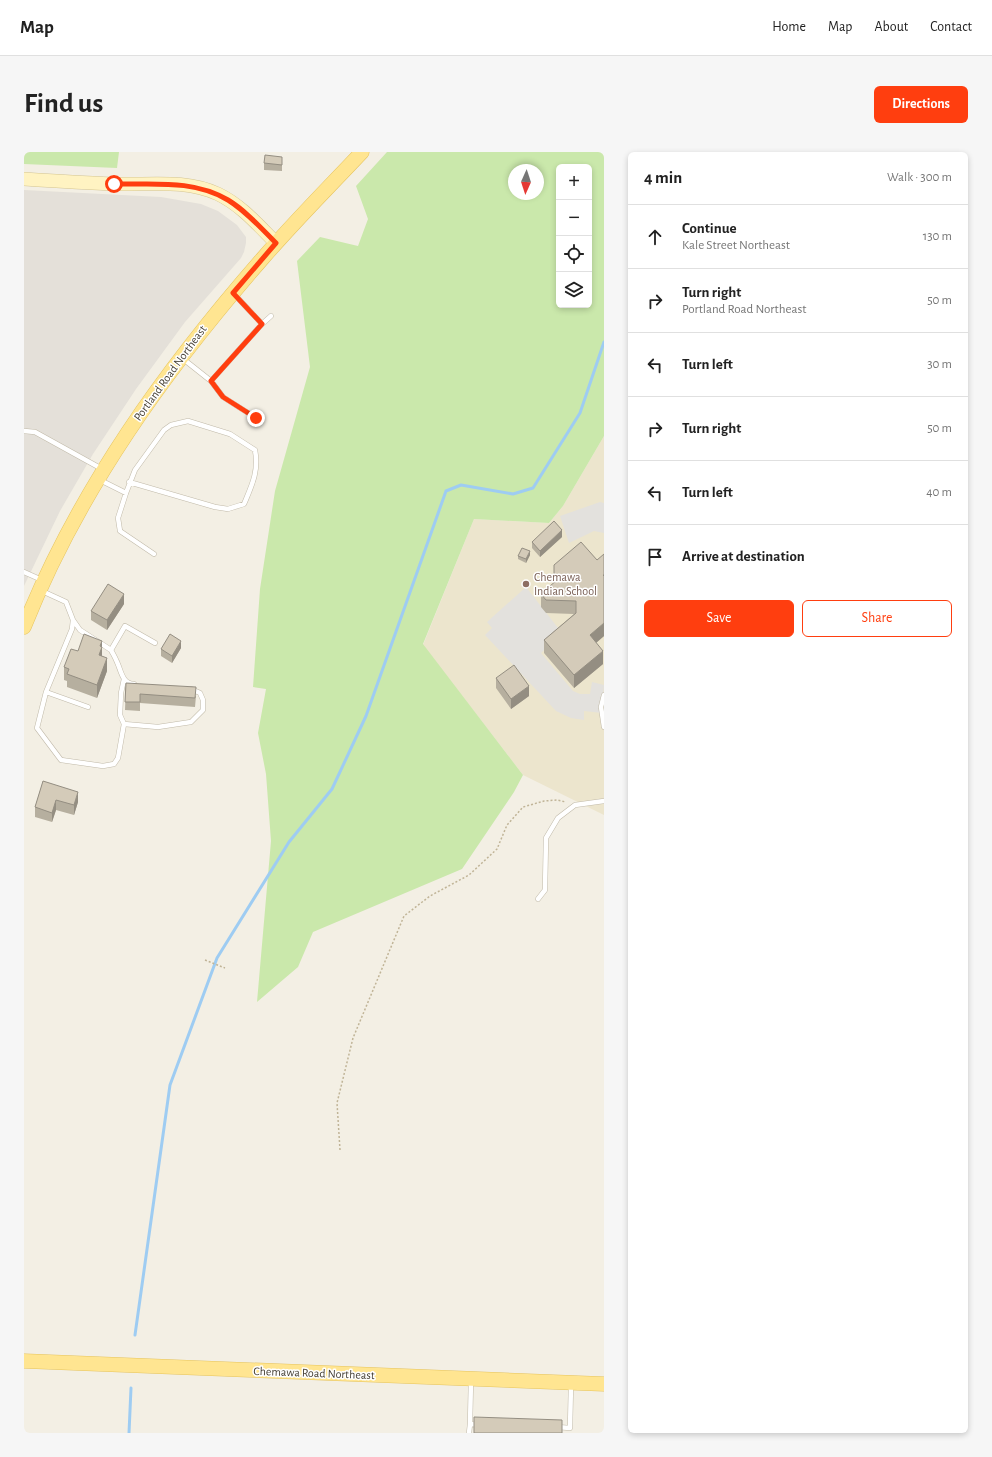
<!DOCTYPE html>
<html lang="en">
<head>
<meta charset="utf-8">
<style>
	:root { --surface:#fff; --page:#f6f6f6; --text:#222; --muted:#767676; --line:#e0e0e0; --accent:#ff3e0f }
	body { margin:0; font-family:"Alegreya Sans",sans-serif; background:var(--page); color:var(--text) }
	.controls { position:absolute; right:12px; top:12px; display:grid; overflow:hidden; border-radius:6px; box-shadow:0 2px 6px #0003 }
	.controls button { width:36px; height:36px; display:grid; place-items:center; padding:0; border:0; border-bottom:1px solid var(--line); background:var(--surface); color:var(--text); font:20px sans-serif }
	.compass { position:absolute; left:484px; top:12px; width:36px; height:36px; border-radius:50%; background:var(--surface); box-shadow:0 2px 6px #0003; rotate:183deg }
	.stop { position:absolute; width:12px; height:12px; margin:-9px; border:3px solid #ff3e0f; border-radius:50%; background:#fff }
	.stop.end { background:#ff3e0f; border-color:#fff; box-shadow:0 1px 4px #0008 }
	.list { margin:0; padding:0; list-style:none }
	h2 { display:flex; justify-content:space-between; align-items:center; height:52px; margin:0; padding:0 16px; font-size:17px }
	h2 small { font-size:13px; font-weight:400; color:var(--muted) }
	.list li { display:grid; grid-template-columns:26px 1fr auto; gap:12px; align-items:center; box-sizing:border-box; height:64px; padding:0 16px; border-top:1px solid var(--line) }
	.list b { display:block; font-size:15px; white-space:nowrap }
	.list p { margin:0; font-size:13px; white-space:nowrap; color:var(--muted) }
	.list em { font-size:13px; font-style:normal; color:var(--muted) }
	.actions { display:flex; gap:8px; padding:12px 16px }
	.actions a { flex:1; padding:9px 0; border:1px solid var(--accent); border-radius:6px; text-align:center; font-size:14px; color:var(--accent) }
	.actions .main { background:var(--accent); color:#fff }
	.icon { flex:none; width:22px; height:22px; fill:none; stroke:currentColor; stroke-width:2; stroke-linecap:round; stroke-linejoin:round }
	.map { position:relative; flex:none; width:580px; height:1281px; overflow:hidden; border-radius:6px }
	header { display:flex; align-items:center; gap:24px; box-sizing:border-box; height:56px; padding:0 20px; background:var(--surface); border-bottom:1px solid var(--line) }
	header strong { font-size:19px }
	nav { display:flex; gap:22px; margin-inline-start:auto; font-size:14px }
	.intro { display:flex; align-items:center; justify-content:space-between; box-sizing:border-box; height:96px; padding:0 24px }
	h1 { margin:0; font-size:28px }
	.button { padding:10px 18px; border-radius:6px; background:var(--accent); color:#fff; font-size:14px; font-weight:700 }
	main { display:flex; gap:24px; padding:0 24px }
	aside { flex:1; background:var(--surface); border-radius:6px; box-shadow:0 2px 6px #0003 }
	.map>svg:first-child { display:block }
	.industrial { fill:#e4e0d9 }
	.education { fill:#ece5cd }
	.green { fill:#cae8ab; fill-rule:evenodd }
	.parking { fill:#e3e1dd }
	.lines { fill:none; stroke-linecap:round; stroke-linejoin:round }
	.stream { stroke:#9eccf2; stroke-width:3 }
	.lane-casing { stroke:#c1baa9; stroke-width:5.5 }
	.secondary-casing { stroke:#d4c592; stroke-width:14 }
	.primary-casing { stroke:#e6c45e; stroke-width:15 }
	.path { stroke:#c0b497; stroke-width:1.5; stroke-dasharray:2 2; stroke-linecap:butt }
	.lane { stroke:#fff; stroke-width:4.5 }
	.secondary { stroke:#fff3c2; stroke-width:13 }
	.primary { stroke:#ffe591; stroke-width:14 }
	.wall { fill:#b6af9f }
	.shaded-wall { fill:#948e82 }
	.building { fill:#d4cbb9; stroke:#948e82 }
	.route { stroke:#ff3e0f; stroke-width:5 }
	.education-dot { fill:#8d6e63; stroke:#fff; stroke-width:1.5 }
	.labels { text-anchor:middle; stroke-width:3; stroke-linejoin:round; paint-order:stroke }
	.street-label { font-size:12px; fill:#453f34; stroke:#fff }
	.education-label { font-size:12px; fill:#785e54; stroke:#fff; text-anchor:start }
</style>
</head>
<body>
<header>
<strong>Map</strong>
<nav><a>Home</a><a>Map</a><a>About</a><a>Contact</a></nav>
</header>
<div class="intro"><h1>Find us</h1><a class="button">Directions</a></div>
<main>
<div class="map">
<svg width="580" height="1281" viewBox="0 0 580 1281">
	<rect width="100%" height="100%" fill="#f3efe4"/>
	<!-- industrial -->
	<path class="industrial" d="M0 38 137 45 177 52 194 59 213 73 222 85V91L220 100 217 106 161 170 112 237 69 302 36 359 0 434Z"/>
	<!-- education -->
	<path class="education" d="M580 284V663L499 623 399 493 450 367 525 371 539 354Z"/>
	<!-- green -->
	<path class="green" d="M0 0H95L93 16 0 12Z
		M363 0H580V284L539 354 525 371 450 367 399 492 499 623 490 640 438 717 289 780 274 815 233 850 247 689 242 622 234 581 242 537 229 535 236 437 251 339 286 215 273 109 296 85 334 94 344 67 332 34ZM535 15H565V153H535ZM490 18H514V42H490Z"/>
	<!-- parking -->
	<path class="parking" d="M576 350 580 351V381L570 379 545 391 536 364Z
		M502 435 538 481 517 501 549 539 556 542H566L568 530 580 533 578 561 560 559V568L547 566 532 559 461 483 468 476 463 470Z"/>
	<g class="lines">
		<!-- stream -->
		<path class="stream" d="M111 1183 146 933 193 806 265 690 308 637 342 564 422 339 437 333 489 342 509 336 556 261 580 190
			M105 1281 107 1236"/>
		<!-- lane casing -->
		<g class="lane-casing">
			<path id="lane" d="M210 142 238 172
				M158 206 187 229 199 245 232 266
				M187 229 238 172 247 164
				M0 279 11 280 78 317
				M76 328 102 341 111 318 140 278 147 273 164 269 206 282 231 298C235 319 228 333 220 352L204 357 191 355 105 330
				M102 341 94 366 96 379 130 402
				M0 420 18 428
				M18 439 42 450 49 468 56 478 87 498 101 474 131 491
				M49 468 48 477 22 540 64 555
				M87 498C89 502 91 505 93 510 97 518 98 532 110 532
				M22 540 13 576 37 608 79 614 90 612 94 606 100 572 96 563 97 541 100 527
				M580 543 577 555 580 575
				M100 572 134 575 167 570 179 558V548L176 541 167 537
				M514 747 521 738 522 686 534 666 551 653 580 649
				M447 1228 446 1272 455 1273
				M533 1275 546 1276 547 1233
				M445 1281 446 1272"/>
		</g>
		<!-- secondary casing -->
		<g class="secondary-casing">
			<path id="secondary" d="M0 27C30 29 61 31 92 32 126 33 162 27 194 42 217 53 234 73 252 91"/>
		</g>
		<!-- primary casing -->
		<g class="primary-casing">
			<path id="primary" d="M0 475C55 337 142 217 239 106 271 69 305 35 338 0
				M0 1209 580 1232"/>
		</g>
		<!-- path -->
		<path class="path" d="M181 808 201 816
			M316 998 313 951 329 886 380 764 406 744 445 723 473 697 483 673 499 655 520 649 533 648 542 650"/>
		<!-- lane -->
		<use href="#lane" class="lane"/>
		<!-- secondary -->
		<use href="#secondary" class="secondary"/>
		<!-- primary -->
		<use href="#primary" class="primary"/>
	</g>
	<!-- wall -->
	<path class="wall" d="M240 11 258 12V19L240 18Z
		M538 385 516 405 508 396V390Z
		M557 390 580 484 572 491 579 512 550 536 520 501V488L550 462 522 461 517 455V442L530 431V422Z
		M506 403 502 411 494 407V404Z
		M100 452 83 478 67 468V459Z
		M78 494V504L83 519 73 546 43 535V529L40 528V515L54 499Z
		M157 496 148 511 137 504V497Z
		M472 526 505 544 487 557 472 536Z
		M102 531 172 544 171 555 116 551V559L101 558Z
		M19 629 54 650 50 663 32 658 28 670 11 665V655Z"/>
	<!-- shaded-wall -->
	<path class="shaded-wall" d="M538 378V385L516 405V399Z
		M506 399V403L502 411V407Z
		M100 442V452L83 478V468Z
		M580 471V484L566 496V483Z
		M78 489V496V495V508L75 503 76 494Z
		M157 489V496L148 511V504Z
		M579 499V512L550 536V523Z
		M83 506V519L73 546V533Z
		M505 534V544L487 557V547Z
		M54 640V650L50 663V653Z
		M32 648V658L28 670V661Z"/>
	<!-- building -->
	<path class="building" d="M241 3 258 5V13L240 11Z
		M530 369 538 378 516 399 508 390Z
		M557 390 573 408 580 402V423H579L580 424V471L566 483 579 499 550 523 520 488 552 461V449L522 448 517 442 534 427 530 422V413Z
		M498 396 506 399 502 407 494 404Z
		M84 432 100 442 83 468 67 459Z
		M60 482 78 489 76 494 78 495 75 503 83 506 73 533 43 522 45 517 40 515 47 497 54 499Z
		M146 482 157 489 148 504 137 497Z
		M490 513 505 534 487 547 472 526Z
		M102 531 172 535 171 546 116 542V550H101Z
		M19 629 54 640 50 653 32 648 28 661 11 655Z
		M450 1265 538 1268V1281H450Z"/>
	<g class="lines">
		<!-- route -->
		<path class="route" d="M90 32C128 33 169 27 204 48 222 59 237 76 252 91L209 141 238 172 187 229 199 245 232 266"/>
	</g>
	<!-- markers -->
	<circle class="education-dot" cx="502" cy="432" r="4"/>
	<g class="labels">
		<!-- street labels -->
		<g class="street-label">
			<text transform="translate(146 221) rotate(-54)" y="4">Portland Road Northeast</text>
			<text transform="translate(290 1221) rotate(2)" y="4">Chemawa Road Northeast</text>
		</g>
		<!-- education labels -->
		<g class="education-label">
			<text x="510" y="429">Chemawa<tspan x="510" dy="14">Indian School</tspan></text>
		</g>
	</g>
</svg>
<div class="controls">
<button>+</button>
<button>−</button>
<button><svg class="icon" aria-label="locate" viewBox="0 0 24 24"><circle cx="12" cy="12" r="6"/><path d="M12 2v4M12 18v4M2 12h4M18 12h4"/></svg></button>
<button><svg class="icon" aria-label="layers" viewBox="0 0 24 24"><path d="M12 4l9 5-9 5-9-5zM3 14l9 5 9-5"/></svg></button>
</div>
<svg class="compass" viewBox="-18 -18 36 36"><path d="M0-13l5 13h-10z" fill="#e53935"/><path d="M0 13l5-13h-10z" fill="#767676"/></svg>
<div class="stop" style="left:90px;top:32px"></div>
<div class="stop end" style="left:232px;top:266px"></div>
</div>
<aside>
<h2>4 min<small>Walk · 300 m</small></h2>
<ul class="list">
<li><svg class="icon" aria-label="ahead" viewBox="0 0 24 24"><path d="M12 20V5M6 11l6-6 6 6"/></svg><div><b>Continue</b><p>Kale Street Northeast</p></div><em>130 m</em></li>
<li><svg class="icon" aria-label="right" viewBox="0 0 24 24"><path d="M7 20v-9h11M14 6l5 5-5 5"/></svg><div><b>Turn right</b><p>Portland Road Northeast</p></div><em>50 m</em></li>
<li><svg class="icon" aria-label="left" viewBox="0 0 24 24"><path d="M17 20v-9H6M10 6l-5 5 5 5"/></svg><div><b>Turn left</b></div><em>30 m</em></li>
<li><svg class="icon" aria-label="right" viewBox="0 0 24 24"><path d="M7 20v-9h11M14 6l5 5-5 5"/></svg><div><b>Turn right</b></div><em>50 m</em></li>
<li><svg class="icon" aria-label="left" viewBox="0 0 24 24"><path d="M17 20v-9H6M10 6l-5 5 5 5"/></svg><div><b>Turn left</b></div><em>40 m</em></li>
<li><svg class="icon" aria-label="arrive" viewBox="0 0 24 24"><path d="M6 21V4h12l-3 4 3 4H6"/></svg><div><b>Arrive at destination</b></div></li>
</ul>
<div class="actions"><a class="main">Save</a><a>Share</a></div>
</aside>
</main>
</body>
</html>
